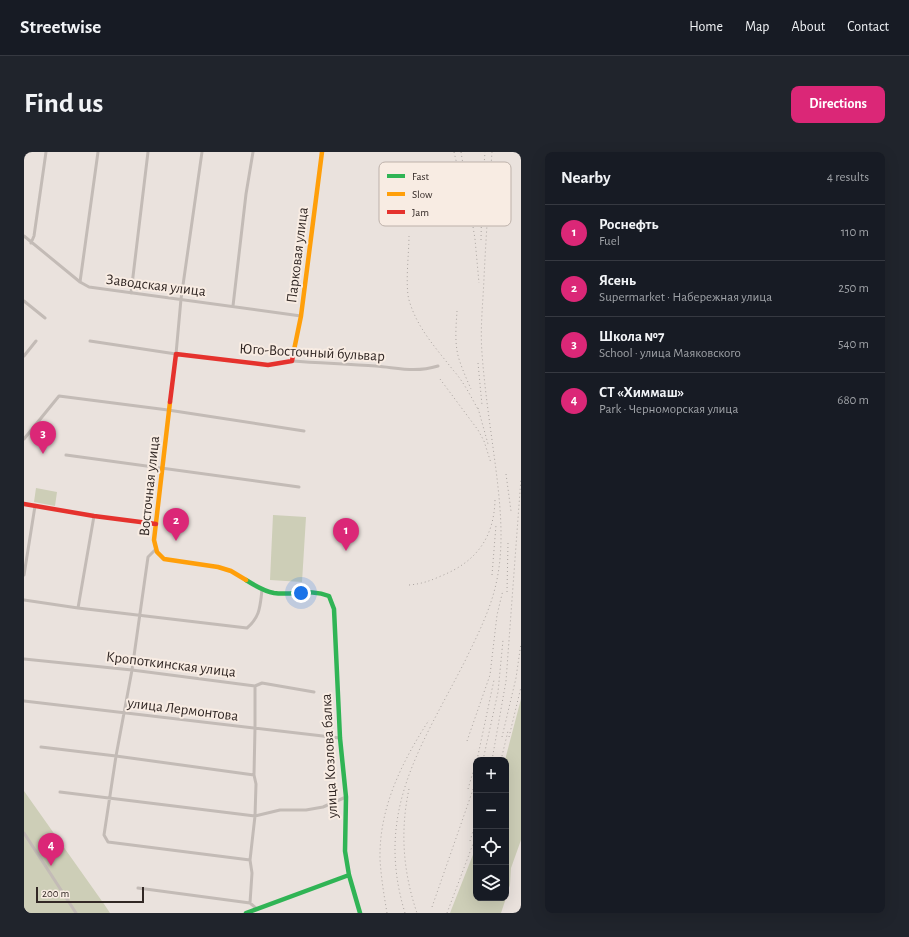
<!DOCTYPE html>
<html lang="en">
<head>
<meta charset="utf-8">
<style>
	:root { --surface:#171b24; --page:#20242c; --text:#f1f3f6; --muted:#9ea1a6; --line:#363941; --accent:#db2777 }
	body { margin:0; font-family:"Alegreya Sans",sans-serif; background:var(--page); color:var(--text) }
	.controls { position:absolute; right:12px; bottom:12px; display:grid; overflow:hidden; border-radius:8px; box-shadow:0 4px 16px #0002 }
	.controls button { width:36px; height:36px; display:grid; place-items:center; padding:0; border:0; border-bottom:1px solid var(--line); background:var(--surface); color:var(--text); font:20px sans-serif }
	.scale { position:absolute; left:12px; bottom:10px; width:108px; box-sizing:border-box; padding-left:4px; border:2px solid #322825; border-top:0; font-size:11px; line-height:14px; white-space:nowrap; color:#322825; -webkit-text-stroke:3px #f8ece3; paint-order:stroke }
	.you { position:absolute; left:277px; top:441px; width:14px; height:14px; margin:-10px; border:3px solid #fff; border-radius:50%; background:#1a73e8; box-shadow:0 0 0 6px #1a73e833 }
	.badge { display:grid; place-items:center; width:26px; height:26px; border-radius:50%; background:var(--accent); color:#fff; font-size:13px; font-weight:700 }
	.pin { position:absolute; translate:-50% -33px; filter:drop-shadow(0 1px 2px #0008) }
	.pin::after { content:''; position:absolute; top:21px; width:14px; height:12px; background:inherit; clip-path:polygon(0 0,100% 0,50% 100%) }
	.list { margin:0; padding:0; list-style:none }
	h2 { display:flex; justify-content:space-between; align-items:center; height:52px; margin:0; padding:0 16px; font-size:17px }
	h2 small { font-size:13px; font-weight:400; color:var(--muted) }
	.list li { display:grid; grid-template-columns:26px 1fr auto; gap:12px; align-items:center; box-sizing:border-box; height:56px; padding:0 16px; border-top:1px solid var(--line) }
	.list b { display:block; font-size:15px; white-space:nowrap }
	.list p { margin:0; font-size:13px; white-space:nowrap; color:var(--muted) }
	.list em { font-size:13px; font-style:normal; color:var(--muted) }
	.icon { flex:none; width:22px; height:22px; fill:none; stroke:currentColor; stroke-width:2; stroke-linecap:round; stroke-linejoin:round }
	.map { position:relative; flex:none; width:497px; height:761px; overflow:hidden; border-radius:8px }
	header { display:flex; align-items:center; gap:24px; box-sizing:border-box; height:56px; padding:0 20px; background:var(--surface); border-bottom:1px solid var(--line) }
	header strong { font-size:19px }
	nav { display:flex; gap:22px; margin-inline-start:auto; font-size:14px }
	.intro { display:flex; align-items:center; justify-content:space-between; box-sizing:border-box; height:96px; padding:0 24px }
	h1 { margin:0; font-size:28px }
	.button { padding:10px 18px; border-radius:8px; background:var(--accent); color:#fff; font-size:14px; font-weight:700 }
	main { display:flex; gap:24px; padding:0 24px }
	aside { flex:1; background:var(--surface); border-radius:8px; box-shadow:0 4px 16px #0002 }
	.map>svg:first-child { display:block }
	.green { fill:#cdceb7 }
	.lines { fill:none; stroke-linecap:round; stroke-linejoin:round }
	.street { stroke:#c3bbb6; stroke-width:3 }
	.fast { stroke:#30b455; stroke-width:4.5 }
	.slow { stroke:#ff9f0a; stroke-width:4.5 }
	.jam { stroke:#e5322d; stroke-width:4.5 }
	.rail { stroke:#aaa4a0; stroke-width:1; stroke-dasharray:1 3; stroke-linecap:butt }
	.labels { text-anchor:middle; stroke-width:4; stroke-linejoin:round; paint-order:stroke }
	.street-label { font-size:15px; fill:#322825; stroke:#f8ece3 }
	.key { fill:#f8ece3; stroke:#bdb1aa; stroke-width:1 }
	.key-label { font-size:11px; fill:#322825 }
</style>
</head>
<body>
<header>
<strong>Streetwise</strong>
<nav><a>Home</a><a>Map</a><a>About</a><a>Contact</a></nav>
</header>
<div class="intro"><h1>Find us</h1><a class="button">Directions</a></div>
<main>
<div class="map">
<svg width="497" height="761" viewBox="0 0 497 761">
	<rect width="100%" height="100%" fill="#eae2dd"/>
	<!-- green -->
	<path class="green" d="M12 336 33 340 31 354 10 350Z
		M249 363 282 365 278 430 246 428Z
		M497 547V688L487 716 486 733 482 744V608H481Z
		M0 639 80 752 86 761H0Z
		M452 695V746H482L477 761H426Z"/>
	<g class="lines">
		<!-- street -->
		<path class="street" d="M0 84 56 130 65 135 277 164
			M7 91 10 84 22 0
			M56 130 74 0
			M107 141 124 0
			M0 149 21 166
			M209 154 222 42 229 0
			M66 189 152 202 157 147 178 0
			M0 204 12 189
			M268 209C296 211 324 212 352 214 375 216 391 221 414 214
			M0 287 35 244 144 258 280 279
			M42 303 275 335
			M131 398 124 405 108 518 92 604 80 683 84 690 226 708
			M0 423 11 354
			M0 448 54 456 223 476C236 465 236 455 238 438
			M54 456 70 364
			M0 507 108 518 231 534 238 531 290 540
			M0 549 316 586
			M17 595 92 604 230 623
			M36 640 231 664 256 658H282L299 655 322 645
			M0 681 52 761
			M114 736 226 751 233 757
			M226 751 228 721 226 708 231 664 232 632 230 623 231 576V534"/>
		<!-- fast -->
		<path class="fast" d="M222 428C230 433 239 439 250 441 269 444 286 436 305 444L310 457 316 586 322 645 321 699 325 723 336 761
			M222 761 325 723"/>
		<!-- slow -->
		<path class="slow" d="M270 198 277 164 298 0
			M146 250 130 388 133 400 140 407 194 415 207 419 222 428"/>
		<!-- jam -->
		<path class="jam" d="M146 250 152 202 244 213 268 209 270 198
			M0 352 70 364 132 372"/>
		<!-- rail -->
		<path class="rail" d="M430 0 436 25
			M437 0 451 87 455 131
			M431 20 441 59
			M385 84C385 101 381 133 385 148 393 176 412 196 429 218 440 230 447 245 455 259
			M457 88 458 41 461 0
			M433 159C432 175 430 194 436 210 439 219 443 228 447 237
			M454 211 458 253
			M416 227 454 278 460 289 467 311
			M454 256 464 292
			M482 322 487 359
			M468 423 472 373
			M385 433C397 432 406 429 417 424 452 410 470 386 471 348
			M483 440 484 391
			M478 585 492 526 497 491
			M485 585 497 535
			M443 589 466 523 473 463 479 438
			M453 608 470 528
			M459 608 474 540 479 488
			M468 608 482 529 497 326
			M477 608 484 579
			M385 637C376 679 379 720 393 761
			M444 637 452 610
			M446 689 452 669
			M408 755 452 629
			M363 761C360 743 357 725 356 707 355 655 378 610 405 568
			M381 761C350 659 397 595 441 509 453 484 466 459 472 432 480 397 477 361 473 326 468 285 461 243 458 201 456 176 459 151 460 126 462 84 465 42 468 0
			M423 761 452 684"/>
	</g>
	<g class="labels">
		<!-- street labels -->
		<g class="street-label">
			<text transform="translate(273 103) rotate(-83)" y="5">Парковая улица</text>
			<text transform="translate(132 133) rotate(7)" y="5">Заводская улица</text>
			<text transform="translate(288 200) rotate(3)" y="5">Юго-Восточный бульвар</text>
			<text transform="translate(125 334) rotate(-84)" y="5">Восточная улица</text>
			<text transform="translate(147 512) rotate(7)" y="5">Кропоткинская улица</text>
			<text transform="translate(159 557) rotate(7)" y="5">улица Лермонтова</text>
			<text transform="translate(305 604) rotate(-93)" y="5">улица Козлова балка</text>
		</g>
	</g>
	<!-- legend -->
	<rect x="355" y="10" width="132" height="64" rx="6" class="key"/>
	<rect x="363" y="22" width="18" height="4" fill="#30b455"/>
	<rect x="363" y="40" width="18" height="4" fill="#ff9f0a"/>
	<rect x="363" y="58" width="18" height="4" fill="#e5322d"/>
	<g class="key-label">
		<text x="388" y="28">Fast</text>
		<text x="388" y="46">Slow</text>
		<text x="388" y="64">Jam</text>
	</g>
</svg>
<div class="controls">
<button>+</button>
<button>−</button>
<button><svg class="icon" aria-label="locate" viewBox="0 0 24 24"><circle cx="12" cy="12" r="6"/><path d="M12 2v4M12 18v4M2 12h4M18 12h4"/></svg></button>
<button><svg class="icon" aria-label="layers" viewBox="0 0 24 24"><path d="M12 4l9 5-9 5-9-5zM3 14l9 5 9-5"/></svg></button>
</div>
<div class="scale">200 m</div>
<div class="you"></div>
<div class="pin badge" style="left:322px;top:399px">1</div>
<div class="pin badge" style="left:152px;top:389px">2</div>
<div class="pin badge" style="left:19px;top:302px">3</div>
<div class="pin badge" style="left:27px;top:714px">4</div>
</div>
<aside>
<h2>Nearby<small>4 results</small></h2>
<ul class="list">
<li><span class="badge">1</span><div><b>Роснефть</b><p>Fuel</p></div><em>110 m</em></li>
<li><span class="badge">2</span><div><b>Ясень</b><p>Supermarket · Набережная улица</p></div><em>250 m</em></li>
<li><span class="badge">3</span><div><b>Школа №7</b><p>School · улица Маяковского</p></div><em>540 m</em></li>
<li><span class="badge">4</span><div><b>СТ «Химмаш»</b><p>Park · Черноморская улица</p></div><em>680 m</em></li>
</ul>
</aside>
</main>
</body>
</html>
